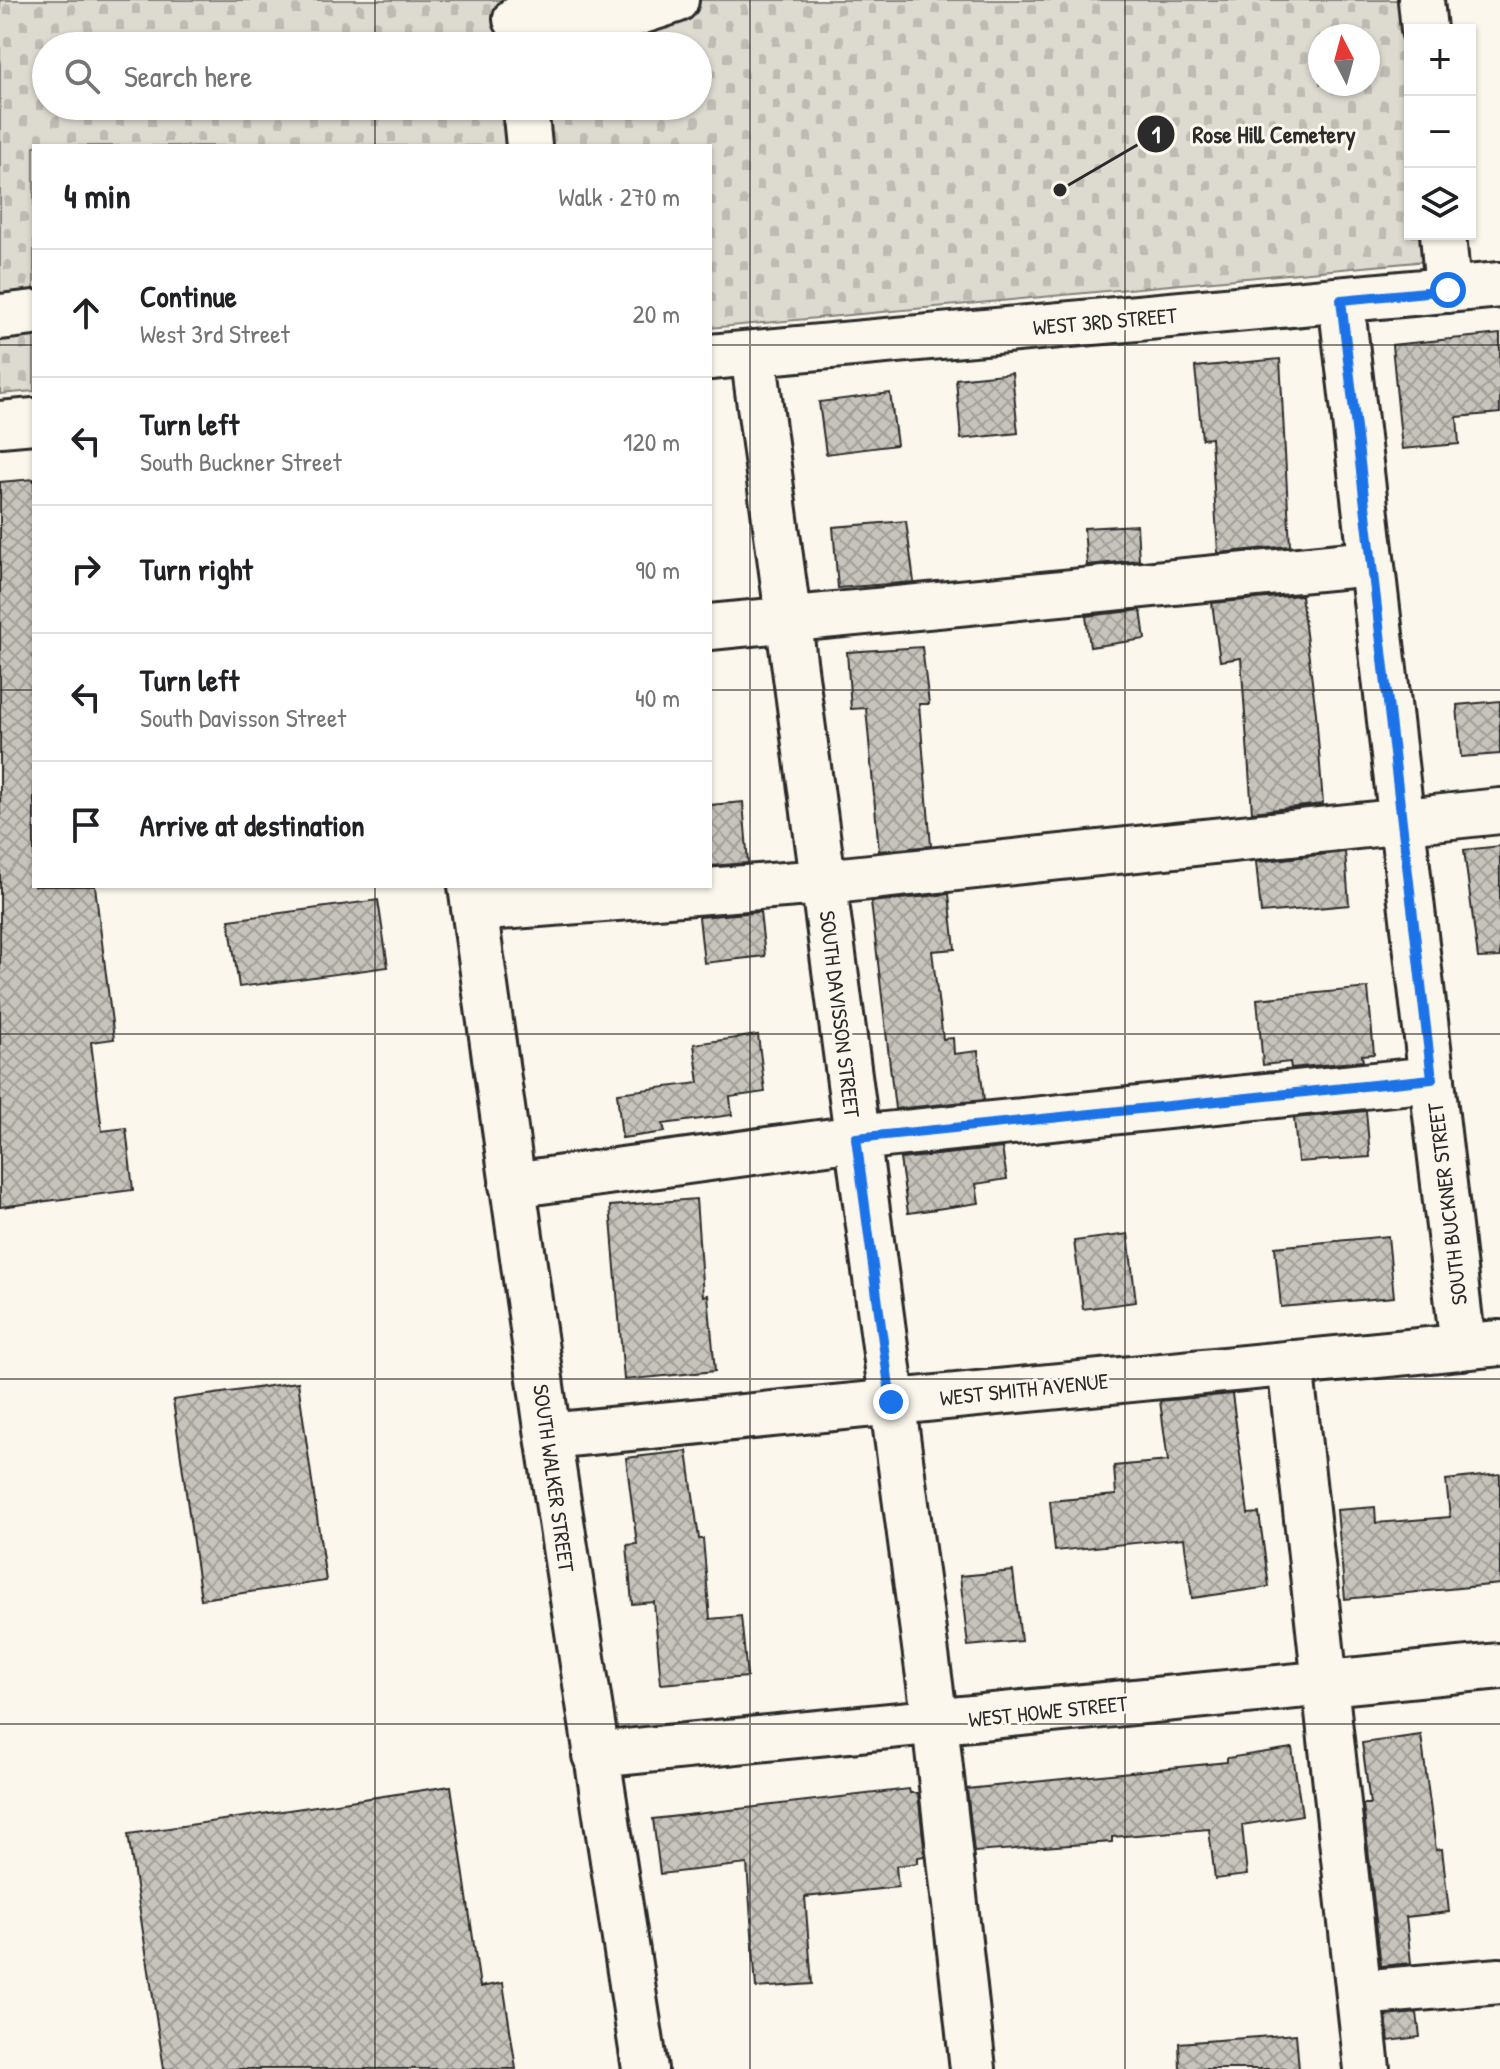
<!DOCTYPE html>
<html lang="en">
<head>
<meta charset="utf-8">
<style>
	:root { --surface:#fff; --page:#f6f6f6; --text:#202124; --muted:#757577; --line:#e0e0e0 }
	body { margin:0; font-family:"Patrick Hand",sans-serif; background:var(--page); color:var(--text) }
	.controls { position:absolute; right:24px; top:24px; display:grid; overflow:hidden; border-radius:0px; box-shadow:0 2px 6px #0004 }
	.controls button { width:72px; height:72px; display:grid; place-items:center; padding:0; border:0; border-bottom:2px solid var(--line); background:var(--surface); color:var(--text); font:40px sans-serif }
	.compass { position:absolute; left:1308px; top:24px; width:72px; height:72px; border-radius:50%; background:var(--surface); box-shadow:0 2px 6px #0004; rotate:354deg }
	.stop { position:absolute; width:24px; height:24px; margin:-18px; border:6px solid #1a73e8; border-radius:50%; background:#fff }
	.stop.end { background:#1a73e8; border-color:#fff; box-shadow:0 2px 8px #0008 }
	.list { margin:0; padding:0; list-style:none }
	h2 { display:flex; justify-content:space-between; align-items:center; height:104px; margin:0; padding:0 32px; font-size:34px }
	h2 small { font-size:26px; font-weight:400; color:var(--muted) }
	.list li { display:grid; grid-template-columns:52px 1fr auto; gap:24px; align-items:center; box-sizing:border-box; height:128px; padding:0 32px; border-top:2px solid var(--line) }
	.list b { display:block; font-size:30px; white-space:nowrap }
	.list p { margin:0; font-size:26px; white-space:nowrap; color:var(--muted) }
	.list em { font-size:26px; font-style:normal; color:var(--muted) }
	.icon { flex:none; width:44px; height:44px; fill:none; stroke:currentColor; stroke-width:2; stroke-linecap:round; stroke-linejoin:round }
	.map { position:relative; flex:none; width:1500px; height:2069px; overflow:hidden }
	.search { position:absolute; background:var(--surface); box-shadow:0 2px 6px #0004; left:32px; top:32px; width:680px; height:88px; display:flex; align-items:center; gap:20px; box-sizing:border-box; padding:0 28px; border-radius:44px; color:var(--muted); font-size:30px }
	.panel { position:absolute; background:var(--surface); box-shadow:0 2px 6px #0004; left:32px; top:144px; width:680px; height:744px; border-radius:0px }
	.map>svg:first-child { display:block }
	.cemetery { fill:url(#cemetery-stones); stroke:#84827e; stroke-width:2; fill-rule:evenodd }
	.building { fill:url(#building-cross-hatch); stroke:#2b2b2b; stroke-width:2 }
	.lines { fill:none; stroke-linecap:round; stroke-linejoin:round }
	.minor-casing { stroke:#2b2b2b; stroke-width:50 }
	.minor { stroke:#fbf7ec; stroke-width:44 }
	.route { stroke:#1a73e8; stroke-width:10 }
	.grid { fill:none; stroke:#2b2b2b; stroke-width:2; stroke-opacity:0.55 }
	.labels { text-anchor:middle; stroke-width:6; stroke-linejoin:round; paint-order:stroke }
	.street-label { font-size:22px; fill:#2b2b2b; stroke:#fbf7ec }
	.leader { fill:none; stroke:#2b2b2b; stroke-width:3 }
	.callout-dot { fill:#2b2b2b; stroke:#fbf7ec; stroke-width:3 }
	.mark-label { font-size:24px; text-anchor:middle; font-weight:bold; fill:#fff }
	.callout-label { font-size:24px; text-anchor:middle; font-weight:bold; fill:#2b2b2b; stroke:#fbf7ec; stroke-width:6; stroke-linejoin:round; paint-order:stroke }
</style>
</head>
<body>
<div class="map">
<svg width="1500" height="2069" viewBox="0 0 1500 2069">
	<defs>
		<pattern id="cemetery-stones" width="16" height="16" patternUnits="userSpaceOnUse" patternTransform="scale(2)"><rect width="16" height="16" fill="#dddad0"/><path d="M2 7V4a2 2 0 0 1 4 0v3zM10 15v-3a2 2 0 0 1 4 0v3z" fill="#bebbb3"/></pattern>
		<pattern id="building-cross-hatch" width="8" height="8" patternUnits="userSpaceOnUse" patternTransform="scale(2)"><rect width="8" height="8" fill="#c7c4bc"/><path d="M0 0l8 8M0 8l8-8" fill="none" stroke="#a29f99"/></pattern>
	</defs>
	<rect width="100%" height="100%" fill="#fbf7ec"/>
	<filter id="ink" filterUnits="userSpaceOnUse"><feTurbulence type="fractalNoise" baseFrequency=".0125" numOctaves="2"/><feDisplacementMap in="SourceGraphic" scale="16" xChannelSelector="R" yChannelSelector="G"/><feConvolveMatrix kernelMatrix="1 2 1 2 8 2 1 2 1" color-interpolation-filters="sRGB"/></filter>
	<g filter="url(#ink)">
		<!-- cemetery -->
		<path class="cemetery" d="M0 0H1413L1410 30V234H1436L1438 260 710 328V146H34V391L0 394ZM1320 36H1368V84H1320ZM46 46H698V106H46Z"/>
		<!-- building -->
		<path class="building" d="M1500 334V413L1457 417 1459 444 1402 449 1392 345Z
			M1280 359 1290 546 1218 553 1211 438 1202 439 1195 367Z
			M1012 373 1018 433 961 439 956 379Z
			M890 393 897 445 826 454 819 402Z
			M34 479V886H95L114 1039 91 1042 102 1131 126 1128 133 1190 0 1207V482Z
			M906 521 914 582 838 588 833 527Z
			M1137 525 1139 560 1087 565 1084 528Z
			M1301 595 1316 713 1323 804 1252 812 1241 658 1220 661 1212 603Z
			M1141 610 1145 639 1090 647 1086 616Z
			M922 647 929 704H919L931 846 879 851 866 708 851 709 847 652Z
			M1500 701V754L1461 757 1457 705Z
			M743 802 748 863 710 866V805Z
			M1500 846V957L1478 958 1464 850Z
			M1345 852 1349 905 1261 913 1256 862Z
			M949 894 955 949 932 951 943 1039 953 1038 954 1054 978 1051 984 1100 895 1109 871 902Z
			M378 900 388 967 239 987 229 920Z
			M760 912 765 956 704 963 699 917Z
			M1368 988 1374 1054 1362 1055 1363 1061 1291 1068 1290 1062 1263 1065 1257 999Z
			M758 1035 765 1092 730 1097 732 1115 663 1124 665 1132 622 1138 617 1093 699 1083 694 1044Z
			M1366 1111 1370 1157 1298 1162 1294 1118Z
			M1002 1148 1007 1179 976 1184 979 1203 908 1213 900 1159Z
			M696 1199 703 1296 708 1295 715 1371 624 1380 610 1206Z
			M1128 1234 1136 1302 1083 1309 1074 1241Z
			M1388 1236 1394 1297 1281 1307 1275 1247Z
			M298 1382 326 1581 201 1599 173 1400Z
			M1232 1394 1248 1514 1259 1513 1269 1587 1192 1598 1184 1538 1055 1551 1050 1501 1116 1495 1114 1466 1168 1461 1160 1401Z
			M687 1451 699 1539H703L710 1619 741 1616 747 1677 661 1684 654 1602 632 1604 627 1545 637 1544 626 1458Z
			M1500 1474V1584L1345 1599 1337 1510 1375 1507 1376 1523 1450 1517 1446 1480Z
			M1013 1571 1021 1641 968 1646 960 1576Z
			M1421 1735 1436 1850 1442 1849 1449 1912 1406 1917 1411 1963 1381 1966 1363 1804H1370L1362 1743Z
			M1292 1748 1302 1815 1242 1825 1247 1875 1215 1879 1209 1829 1112 1837V1842L974 1852 967 1789 1227 1762V1758Z
			M451 1786 480 1987 503 1983 516 2069H164L128 1834Z
			M909 1789 910 1793H918L925 1856 918 1857V1863L896 1866 898 1887 805 1897 812 1984 756 1988 747 1864 660 1874 653 1819Z
			M1417 2013 1420 2037 1389 2041 1386 2016Z
			M1296 2034 1299 2069H1180L1179 2043Z"/>
		<g class="lines">
			<!-- minor casing -->
			<g class="minor-casing">
				<path id="minor" d="M1421 0 1424 30
					M516 19 630 15 676 0
					M525 106 529 146
					M1443 234 1448 290
					M1341 300 1463 1347
					M0 317 34 313
					M753 353 935 1722 973 2069
					M710 357 1500 285
					M0 424 34 421
					M710 627 1371 563
					M471 886 548 1436 645 2069
					M474 909 823 882 1500 811
					M512 1185 856 1138 1432 1079
					M1290 1363 1367 2069
					M548 1436 1500 1343
					M595 1755 1500 1666
					M1359 1993 1500 1981"/>
			</g>
			<!-- minor -->
			<use href="#minor" class="minor"/>
		</g>
	</g>
	<g class="lines" filter="url(#ink)">
		<!-- route -->
		<path class="route" d="M891 1402 856 1138 1432 1079 1341 300 1448 290"/>
	</g>
	<!-- grid -->
	<path class="grid" d="M375 0V46M750 0V2069M1125 0V2069M375 106V146M0 345H34M710 345H1500M0 690H34M710 690H1500M375 886V2069M0 1034H1500M0 1379H1500M0 1724H1500"/>
	<g class="labels">
		<!-- street labels -->
		<g class="street-label">
			<text transform="translate(1105 321) rotate(-5)" y="8">WEST 3RD STREET</text>
			<text transform="translate(840 1014) rotate(83)" y="8">SOUTH DAVISSON STREET</text>
			<text transform="translate(1447 1204) rotate(-97)" y="8">SOUTH BUCKNER STREET</text>
			<text transform="translate(1024 1389) rotate(-6)" y="8">WEST SMITH AVENUE</text>
			<text transform="translate(554 1478) rotate(82)" y="8">SOUTH WALKER STREET</text>
			<text transform="translate(1048 1711) rotate(-6)" y="8">WEST HOWE STREET</text>
		</g>
	</g>
	<!-- callouts -->
	<path class="leader" d="M1060 190L1156 134"/>
	<g class="callout-dot">
		<circle cx="1060" cy="190" r="8"/>
		<circle cx="1156" cy="134" r="20"/>
	</g>
	<g class="mark-label">
		<text x="1156" y="143">1</text>
	</g>
	<g class="callout-label">
		<text x="1274" y="143">Rose Hill Cemetery</text>
	</g>
</svg>
<div class="controls">
<button>+</button>
<button>−</button>
<button><svg class="icon" aria-label="layers" viewBox="0 0 24 24"><path d="M12 4l9 5-9 5-9-5zM3 14l9 5 9-5"/></svg></button>
</div>
<svg class="compass" viewBox="-18 -18 36 36"><path d="M0-13l5 13h-10z" fill="#e53935"/><path d="M0 13l5-13h-10z" fill="#757577"/></svg>
<div class="stop" style="left:1448px;top:290px"></div>
<div class="stop end" style="left:891px;top:1402px"></div>
<div class="search"><svg class="icon" aria-label="search" viewBox="0 0 24 24"><circle cx="10" cy="10" r="6"/><path d="M15 15l6 6"/></svg>Search here</div>
<section class="panel">
<h2>4 min<small>Walk · 270 m</small></h2>
<ul class="list">
<li><svg class="icon" aria-label="ahead" viewBox="0 0 24 24"><path d="M12 20V5M6 11l6-6 6 6"/></svg><div><b>Continue</b><p>West 3rd Street</p></div><em>20 m</em></li>
<li><svg class="icon" aria-label="left" viewBox="0 0 24 24"><path d="M17 20v-9H6M10 6l-5 5 5 5"/></svg><div><b>Turn left</b><p>South Buckner Street</p></div><em>120 m</em></li>
<li><svg class="icon" aria-label="right" viewBox="0 0 24 24"><path d="M7 20v-9h11M14 6l5 5-5 5"/></svg><div><b>Turn right</b></div><em>90 m</em></li>
<li><svg class="icon" aria-label="left" viewBox="0 0 24 24"><path d="M17 20v-9H6M10 6l-5 5 5 5"/></svg><div><b>Turn left</b><p>South Davisson Street</p></div><em>40 m</em></li>
<li><svg class="icon" aria-label="arrive" viewBox="0 0 24 24"><path d="M6 21V4h12l-3 4 3 4H6"/></svg><div><b>Arrive at destination</b></div></li>
</ul>
</section>
</div>
</body>
</html>
